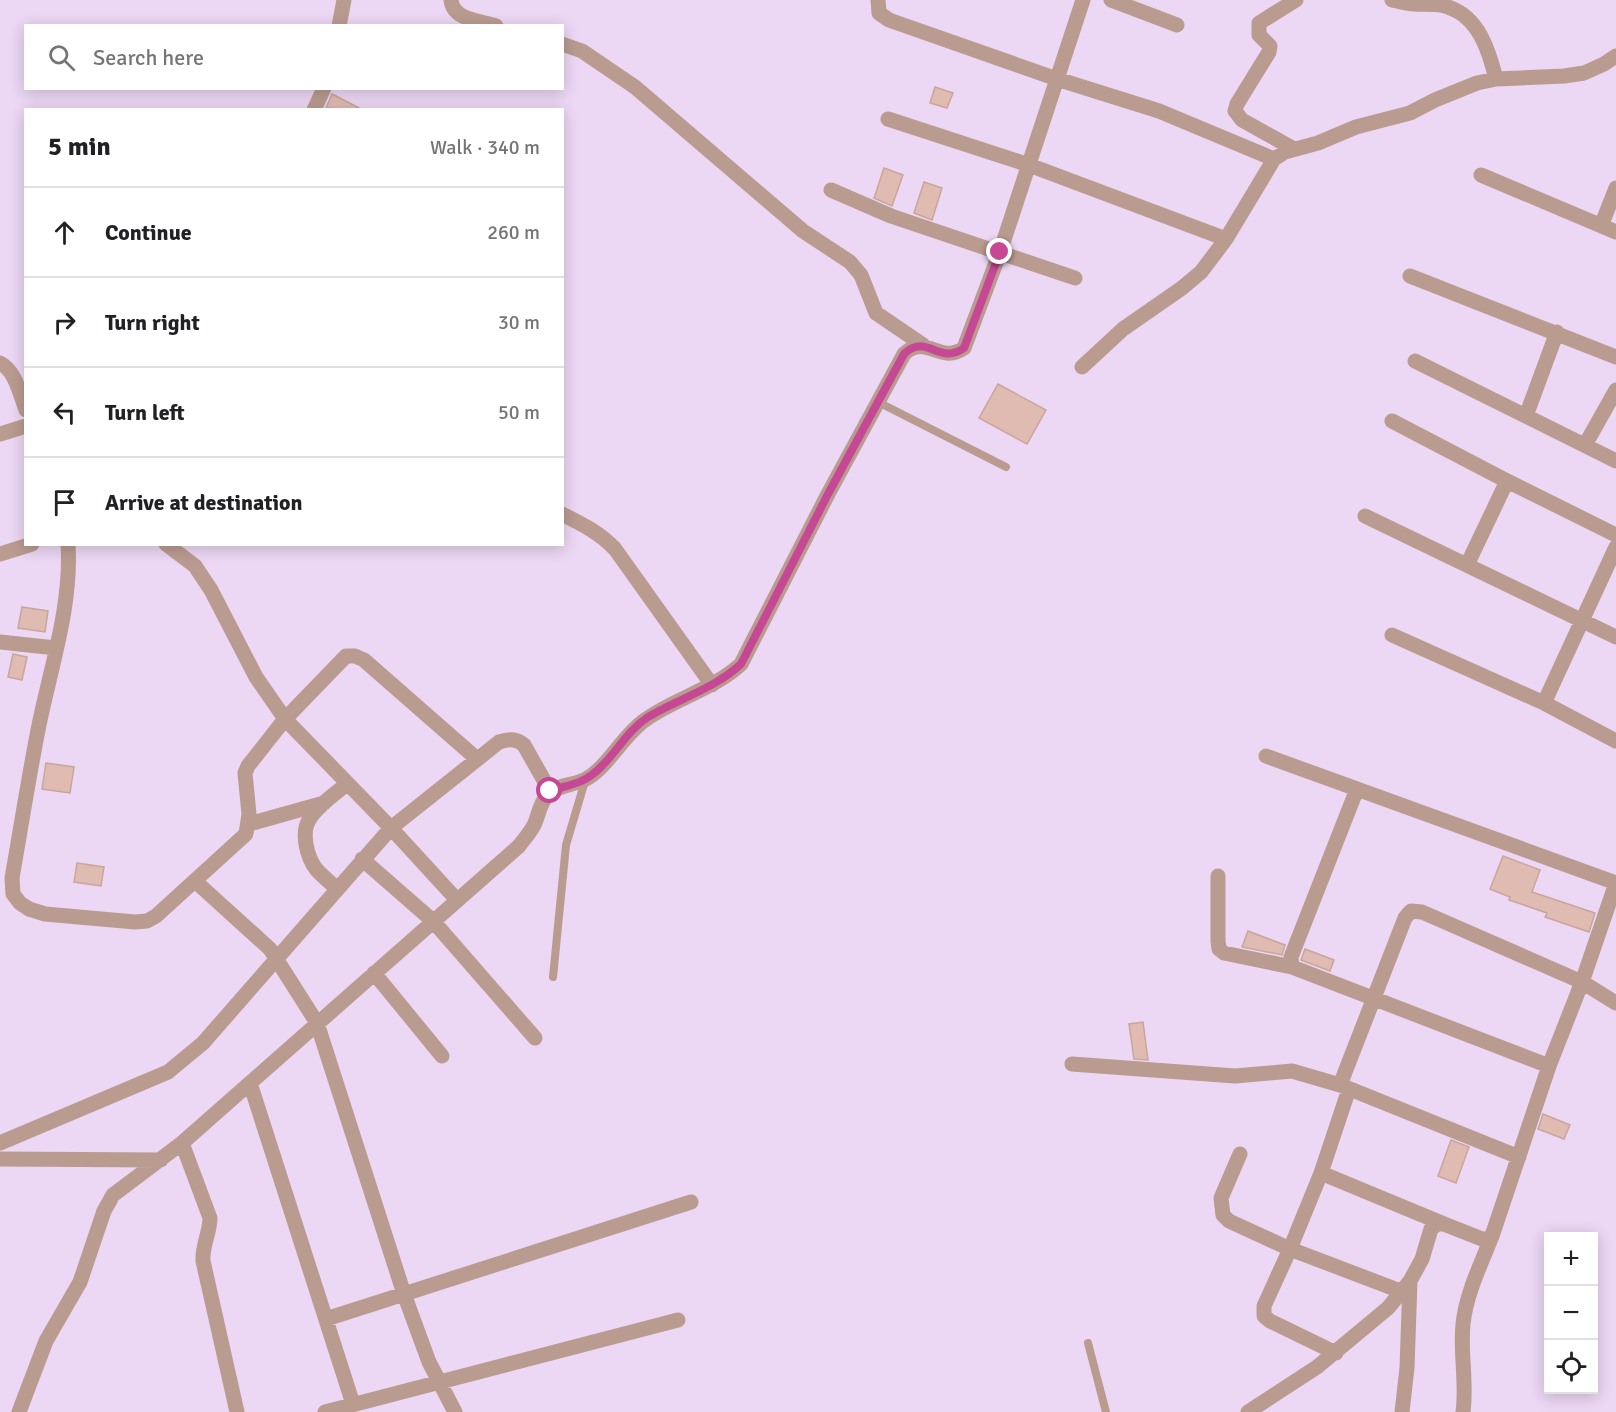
<!DOCTYPE html>
<html lang="en">
<head>
<meta charset="utf-8">
<style>
	:root { --surface:#fff; --page:#f6f6f6; --text:#202124; --muted:#757577; --line:#e0e0e0 }
	body { margin:0; font-family:Signika,sans-serif; background:var(--page); color:var(--text) }
	.controls { position:absolute; right:18px; bottom:18px; display:grid; overflow:hidden; border-radius:0px; box-shadow:0 3px 15px #0003 }
	.controls button { width:54px; height:54px; display:grid; place-items:center; padding:0; border:0; border-bottom:2px solid var(--line); background:var(--surface); color:var(--text); font:30px sans-serif }
	.stop { position:absolute; width:18px; height:18px; margin:-14px; border:4px solid #c64794; border-radius:50%; background:#fff }
	.stop.end { background:#c64794; border-color:#fff; box-shadow:0 2px 6px #0008 }
	.list { margin:0; padding:0; list-style:none }
	h2 { display:flex; justify-content:space-between; align-items:center; height:78px; margin:0; padding:0 24px; font-size:26px }
	h2 small { font-size:20px; font-weight:400; color:var(--muted) }
	.list li { display:grid; grid-template-columns:39px 1fr auto; gap:18px; align-items:center; box-sizing:border-box; height:90px; padding:0 24px; border-top:2px solid var(--line) }
	.list b { display:block; font-size:22px; white-space:nowrap }
	.list em { font-size:20px; font-style:normal; color:var(--muted) }
	.icon { flex:none; width:33px; height:33px; fill:none; stroke:currentColor; stroke-width:2; stroke-linecap:round; stroke-linejoin:round }
	.map { position:relative; flex:none; width:1616px; height:1412px; overflow:hidden }
	.search { position:absolute; background:var(--surface); box-shadow:0 3px 15px #0003; left:24px; top:24px; width:540px; height:66px; display:flex; align-items:center; gap:15px; box-sizing:border-box; padding:0 21px; border-radius:0px; color:var(--muted); font-size:22px }
	.panel { position:absolute; background:var(--surface); box-shadow:0 3px 15px #0003; left:24px; top:108px; width:540px; height:438px; border-radius:0px }
	.map>svg:first-child { display:block }
	.building { fill:#e0bbb2; stroke:#c9a59c; stroke-width:1.5 }
	.lines { fill:none; stroke-linecap:round; stroke-linejoin:round }
	.lane { stroke:#ba9b90; stroke-width:8 }
	.street { stroke:#ba9b90; stroke-width:15 }
	.route { stroke:#c64794; stroke-width:8 }
</style>
</head>
<body>
<div class="map">
<svg width="1616" height="1412" viewBox="0 0 1616 1412">
	<rect width="100%" height="100%" fill="#ecd7f4"/>
	<!-- building -->
	<path class="building" d="M935 87 953 93 947 108 930 103Z
		M332 94 363 110 326 108Z
		M884 168 903 175 892 206 874 198Z
		M924 182 942 188 932 220 914 213Z
		M998 384 1046 410 1027 444 979 418Z
		M22 607 48 611 45 632 18 628Z
		M13 654 27 657 22 680 8 677Z
		M46 763 74 767 70 793 42 789Z
		M1503 856 1540 870 1532 892 1595 913 1589 932 1545 917 1547 913 1509 900 1510 897 1490 889Z
		M77 863 104 867 101 886 74 882Z
		M1248 931 1285 945 1282 955 1242 947Z
		M1305 949 1334 960 1330 971 1301 960Z
		M1143 1022 1148 1060 1134 1059 1129 1024Z
		M1543 1114 1570 1125 1564 1139 1538 1129Z
		M1451 1140 1469 1147 1456 1183 1438 1176Z"/>
	<g class="lines">
		<!-- lane -->
		<path class="lane" d="M878 402 1006 467
			M553 977 566 845 585 781
			M1088 1343 1106 1412"/>
		<!-- street -->
		<path class="street" d="M451 0C453 20 480 21 496 26
			M878 0 879 13 889 20 1057 79 1159 111 1274 159
			M1111 0 1177 25
			M1392 0C1400 2 1407 4 1415 4 1426 5 1438 3 1448 7 1479 17 1489 51 1496 79
			M339 26 344 0
			M562 44 582 51 635 87 803 231 850 262 861 275 876 313 923 345
			M314 110 324 88
			M888 119 1029 165 1226 239
			M1294 149 1242 120 1235 111 1237 104 1269 52 1270 46 1259 35V23L1296 0
			M1481 175 1616 232
			M831 190 891 216 1075 278
			M1601 226 1616 188
			M1410 276 1616 357
			M1415 361 1616 461
			M0 363C15 370 20 394 26 410
			M1082 367 1123 329 1182 288 1201 272 1226 239 1274 159 1285 152 1318 143 1356 127 1410 113 1435 100 1477 83 1496 79 1564 76 1584 73 1604 64 1616 56
			M1526 416 1557 332
			M1392 421 1507 481 1616 535
			M0 434 26 426
			M1585 445 1616 390
			M562 514C582 524 600 533 615 549L712 685
			M1365 516 1616 637
			M68 544C72 605 51 666 39 725 29 775 21 827 12 878L13 894 20 903 29 909 45 914 135 922 147 921 156 916 246 834 249 814 245 773 248 766 285 719 346 656H355L364 660 477 759
			M166 544 195 566 211 590 256 677 285 719 391 828 457 900
			M0 554 32 544
			M1467 565 1507 481
			M1392 635 1544 703 1616 741
			M0 642 56 648
			M1544 703 1616 547
			M1266 756 1616 883
			M1357 789 1291 957 1292 967 1549 1066
			M249 824 324 803
			M362 859 433 921 535 1038
			M1218 876V941L1219 949 1224 953 1292 967
			M195 881 270 949 317 1023 404 1294 429 1362 455 1412
			M337 889C330 882 322 876 316 869 307 857 301 833 309 820 316 807 336 793 347 784
			M374 973 442 1056
			M1072 1064 1235 1076 1292 1071 1340 1085 1519 1157
			M250 1083 353 1404
			M1340 1085 1405 918 1411 911 1422 912 1582 982 1616 1003
			M0 1143 168 1072 203 1043 391 828 499 742C509 739 516 738 524 745L550 791
			M182 1143 210 1218C210 1233 202 1245 203 1261L237 1412
			M1240 1154 1221 1198 1223 1215 1229 1221 1290 1249 1403 1292
			M0 1159 161 1160
			M1321 1173 1444 1224
			M326 1319 691 1202
			M1336 1353 1270 1321 1264 1316V1306L1290 1249 1321 1173 1349 1089
			M19 1412 46 1341 80 1282 104 1211 113 1195 182 1143 519 846C525 838 531 832 535 823 539 813 540 803 548 794 557 785 575 785 586 779 608 767 623 735 645 720 675 698 713 690 741 664L828 494 904 354C926 333 940 365 964 348L1000 252 1083 0
			M325 1412 678 1320
			M1248 1412 1317 1367 1388 1308 1410 1281 1422 1259 1431 1229 1437 1224H1444L1482 1239H1487L1492 1236 1549 1066 1582 982 1616 883
			M1402 1412 1407 1368 1410 1281
			M1463 1412C1467 1383 1460 1353 1463 1324 1466 1294 1481 1264 1492 1236"/>
	</g>
	<g class="lines">
		<!-- route -->
		<path class="route" d="M550 791C564 786 581 784 593 774 614 758 625 732 648 717 678 699 714 689 741 664L828 494 904 354C927 332 938 366 964 348L1000 252"/>
	</g>
</svg>
<div class="controls">
<button>+</button>
<button>−</button>
<button><svg class="icon" aria-label="locate" viewBox="0 0 24 24"><circle cx="12" cy="12" r="6"/><path d="M12 2v4M12 18v4M2 12h4M18 12h4"/></svg></button>
</div>
<div class="stop" style="left:550px;top:791px"></div>
<div class="stop end" style="left:1000px;top:252px"></div>
<div class="search"><svg class="icon" aria-label="search" viewBox="0 0 24 24"><circle cx="10" cy="10" r="6"/><path d="M15 15l6 6"/></svg>Search here</div>
<section class="panel">
<h2>5 min<small>Walk · 340 m</small></h2>
<ul class="list">
<li><svg class="icon" aria-label="ahead" viewBox="0 0 24 24"><path d="M12 20V5M6 11l6-6 6 6"/></svg><div><b>Continue</b></div><em>260 m</em></li>
<li><svg class="icon" aria-label="right" viewBox="0 0 24 24"><path d="M7 20v-9h11M14 6l5 5-5 5"/></svg><div><b>Turn right</b></div><em>30 m</em></li>
<li><svg class="icon" aria-label="left" viewBox="0 0 24 24"><path d="M17 20v-9H6M10 6l-5 5 5 5"/></svg><div><b>Turn left</b></div><em>50 m</em></li>
<li><svg class="icon" aria-label="arrive" viewBox="0 0 24 24"><path d="M6 21V4h12l-3 4 3 4H6"/></svg><div><b>Arrive at destination</b></div></li>
</ul>
</section>
</div>
</body>
</html>
